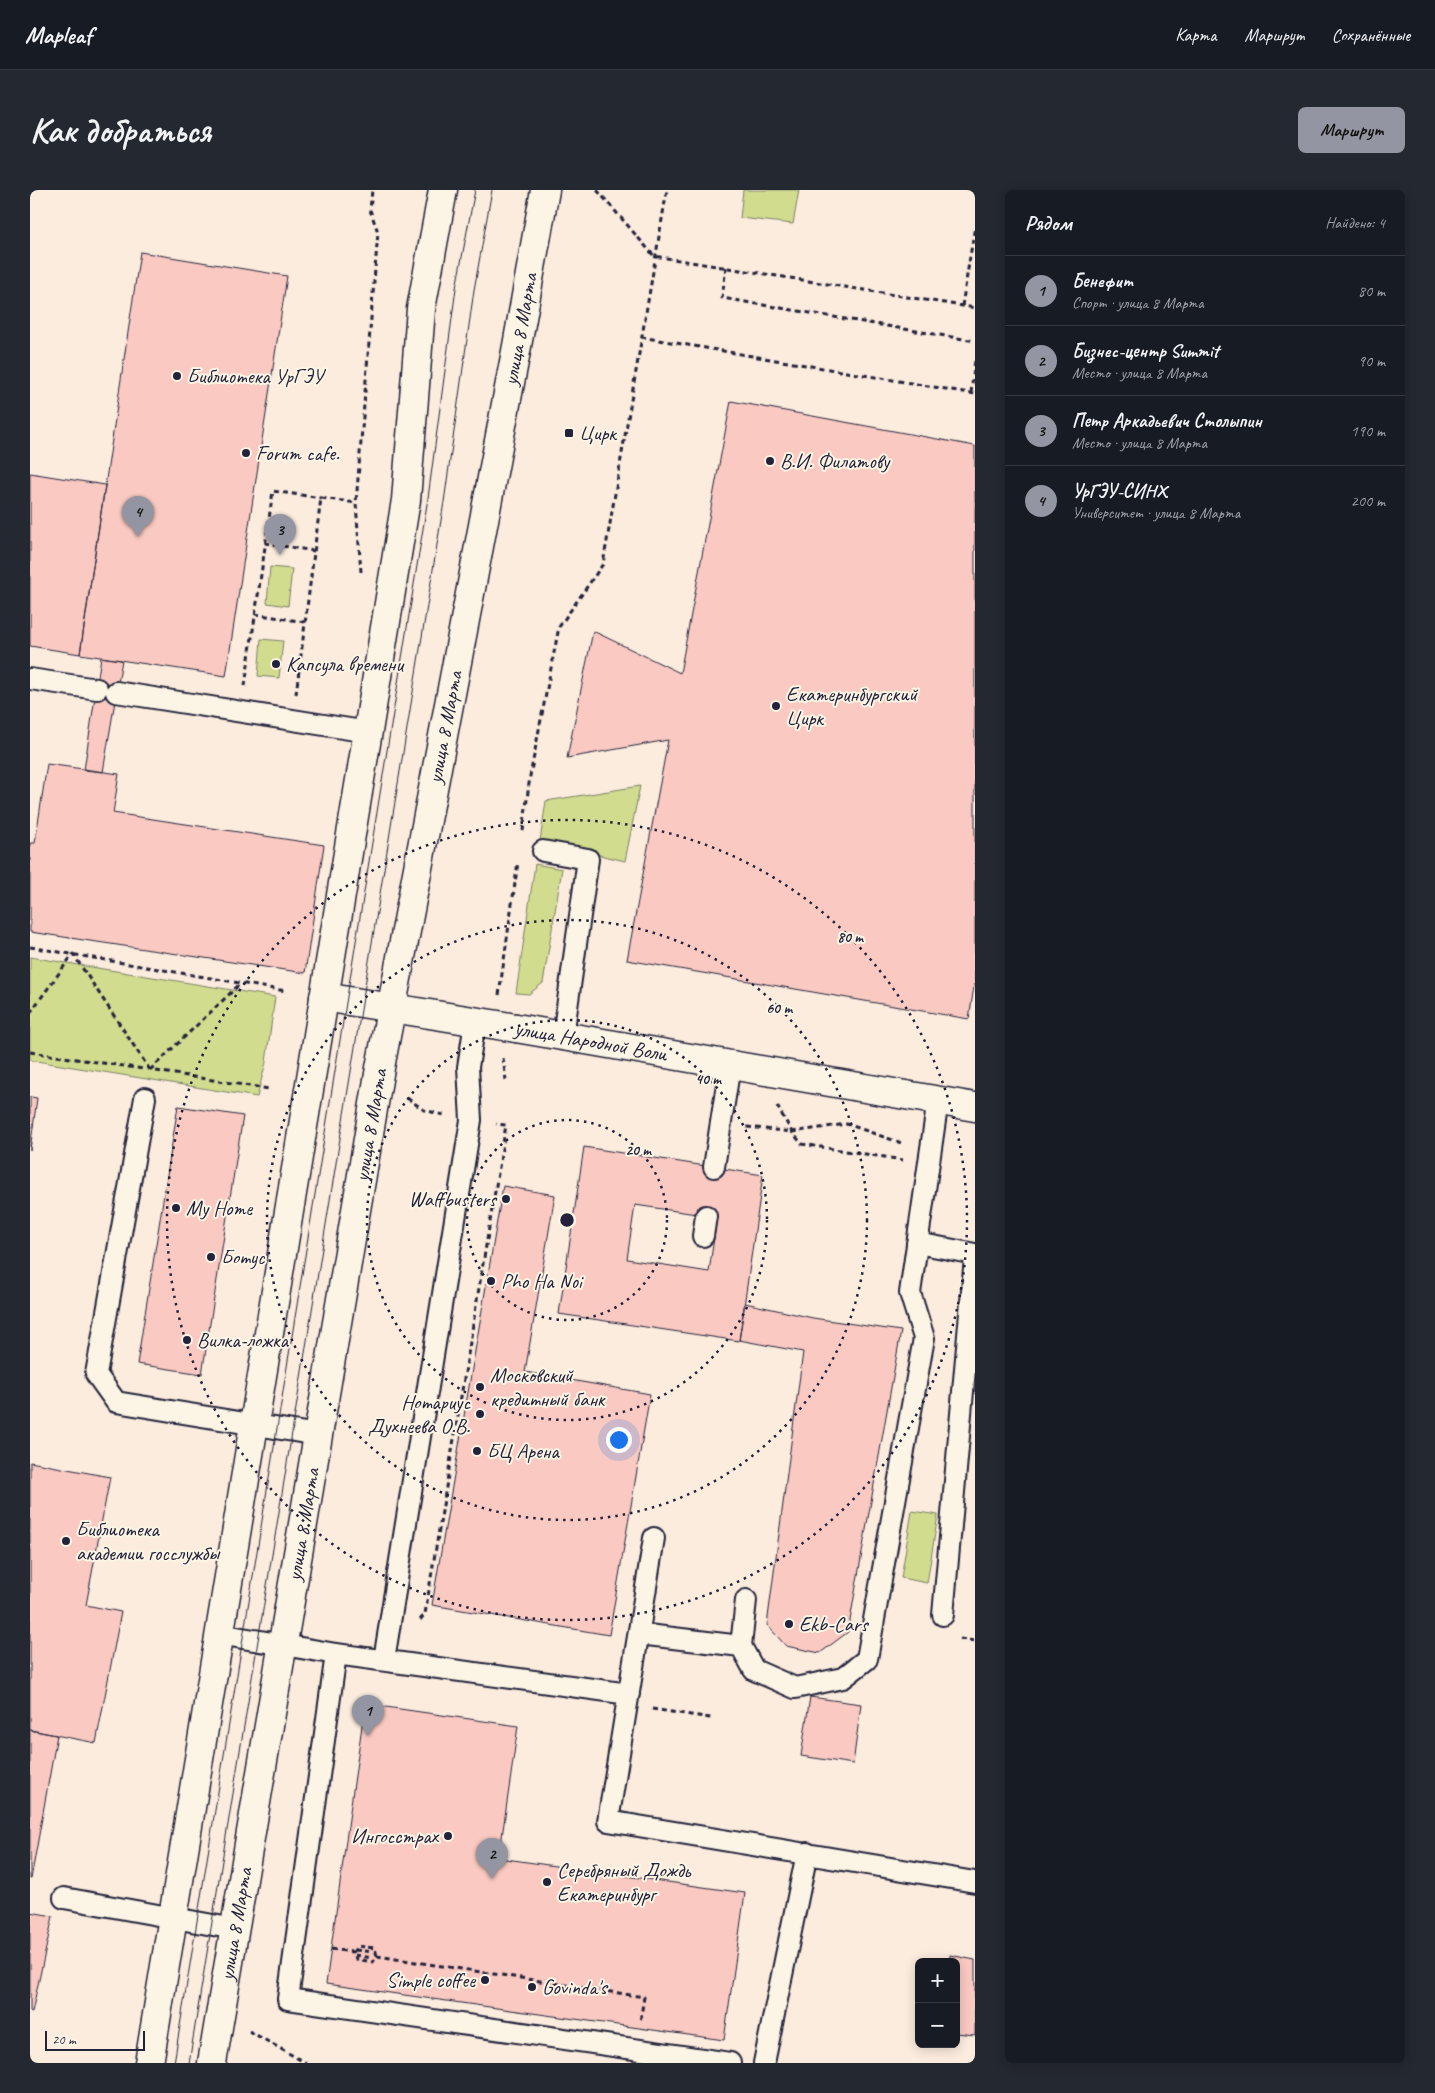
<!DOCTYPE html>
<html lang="ru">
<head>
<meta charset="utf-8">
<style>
	:root { --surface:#171b24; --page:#242831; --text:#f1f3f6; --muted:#9ea1a6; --line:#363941; --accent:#9495a2 }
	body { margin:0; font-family:Caveat,sans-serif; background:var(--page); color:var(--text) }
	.controls { position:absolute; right:15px; bottom:15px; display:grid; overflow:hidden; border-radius:8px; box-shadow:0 2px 12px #0003 }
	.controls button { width:45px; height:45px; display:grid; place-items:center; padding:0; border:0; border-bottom:1px solid var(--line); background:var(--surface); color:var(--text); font:25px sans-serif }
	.scale { position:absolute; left:15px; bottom:12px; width:100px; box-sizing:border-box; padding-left:5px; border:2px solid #22223b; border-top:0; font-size:14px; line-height:18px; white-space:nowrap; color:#22223b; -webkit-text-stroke:4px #fcf5e5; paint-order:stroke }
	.you { position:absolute; left:588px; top:1249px; width:18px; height:18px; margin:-12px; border:4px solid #fff; border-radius:50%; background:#1a73e8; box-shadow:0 0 0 8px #1a73e833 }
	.badge { display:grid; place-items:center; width:32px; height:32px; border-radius:50%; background:var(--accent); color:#111; font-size:16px; font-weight:700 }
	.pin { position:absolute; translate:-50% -41px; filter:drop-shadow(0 1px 2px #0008) }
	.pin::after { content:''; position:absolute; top:26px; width:18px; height:15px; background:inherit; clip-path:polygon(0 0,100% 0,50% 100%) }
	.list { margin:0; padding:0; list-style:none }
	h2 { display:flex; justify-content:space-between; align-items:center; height:65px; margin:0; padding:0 20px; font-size:21px }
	h2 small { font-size:16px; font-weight:400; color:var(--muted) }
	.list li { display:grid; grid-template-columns:32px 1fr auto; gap:15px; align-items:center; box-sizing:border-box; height:70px; padding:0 20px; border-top:1px solid var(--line) }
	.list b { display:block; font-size:19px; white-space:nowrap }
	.list p { margin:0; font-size:16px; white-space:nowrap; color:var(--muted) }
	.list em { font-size:16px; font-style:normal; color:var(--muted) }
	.map { position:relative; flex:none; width:945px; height:1873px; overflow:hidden; border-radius:8px }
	header { display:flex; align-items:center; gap:30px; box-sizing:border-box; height:70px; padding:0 25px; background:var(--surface); border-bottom:1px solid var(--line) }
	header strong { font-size:24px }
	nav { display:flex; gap:28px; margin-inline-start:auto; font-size:18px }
	.intro { display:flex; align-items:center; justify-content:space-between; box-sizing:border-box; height:120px; padding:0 30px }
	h1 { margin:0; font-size:35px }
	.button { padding:12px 22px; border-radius:8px; background:var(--accent); color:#111; font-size:18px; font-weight:700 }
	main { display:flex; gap:30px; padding:0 30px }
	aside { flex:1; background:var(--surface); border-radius:8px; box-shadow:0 2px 12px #0003 }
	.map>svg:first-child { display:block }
	.green { fill:#d1dc8f; stroke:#7a7f65 }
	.building { fill:#facac2; stroke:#22223b; fill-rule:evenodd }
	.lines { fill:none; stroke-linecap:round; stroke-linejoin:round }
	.lane-casing { stroke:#22223b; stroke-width:24 }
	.street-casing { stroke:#22223b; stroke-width:31 }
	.secondary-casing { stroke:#22223b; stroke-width:31 }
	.path { stroke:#22223b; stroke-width:3; stroke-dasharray:5 4; stroke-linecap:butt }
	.lane { stroke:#fcf5e5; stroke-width:20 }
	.street { stroke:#fcf5e5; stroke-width:28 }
	.secondary { stroke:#fcf5e5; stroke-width:28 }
	.tram { stroke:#22223b; stroke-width:1 }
	.ring { fill:none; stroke:#22223b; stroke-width:2.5; stroke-dasharray:2.5 5 }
	.poi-dot { fill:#22223b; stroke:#fcf5e5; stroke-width:2 }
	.labels { text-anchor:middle; stroke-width:4; stroke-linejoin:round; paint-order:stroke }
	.street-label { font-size:21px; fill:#22223b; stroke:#fcf5e5 }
	.poi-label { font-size:21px; fill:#22223b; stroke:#fcf5e5; text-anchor:start }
	.centre { fill:#22223b; stroke:#fcf5e5; stroke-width:2.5 }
	.ring-label { font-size:15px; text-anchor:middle; font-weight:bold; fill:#22223b; stroke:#fcf5e5; stroke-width:4; stroke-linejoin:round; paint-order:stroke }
</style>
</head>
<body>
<header>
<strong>Mapleaf</strong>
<nav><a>Карта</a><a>Маршрут</a><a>Сохранённые</a></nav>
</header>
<div class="intro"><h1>Как добраться</h1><a class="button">Маршрут</a></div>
<main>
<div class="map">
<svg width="945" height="1873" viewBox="0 0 945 1873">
	<rect width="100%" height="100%" fill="#fcecde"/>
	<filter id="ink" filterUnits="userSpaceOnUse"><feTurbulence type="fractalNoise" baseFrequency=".02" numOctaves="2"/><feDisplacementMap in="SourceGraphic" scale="10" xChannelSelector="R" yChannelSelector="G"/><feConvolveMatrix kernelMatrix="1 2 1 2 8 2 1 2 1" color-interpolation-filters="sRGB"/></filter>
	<g filter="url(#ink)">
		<!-- green -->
		<path class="green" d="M713 0H769L763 34 710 28Z
			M240 377 262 379 258 416 237 413Z
			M231 449 253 451 249 488 228 486Z
			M610 596 595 671 510 651 516 611Z
			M505 674 532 679 513 793 499 804 486 803Z
			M0 767 245 807 236 872 227 907 0 870Z
			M882 1321 908 1325 897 1393 871 1388Z"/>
		<!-- building -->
		<path class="building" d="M110 62 257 86 196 486 50 464Z
			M701 211 945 256V790L939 829 597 770 638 550 537 568 563 441 650 483Z
			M0 283 75 295 50 464 0 456Z
			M71 467 92 470 73 582 54 580Z
			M17 574 89 584 83 623 294 655 275 783 0 742V653H5Z
			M0 907 7 908 0 960Z
			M148 916 213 926 172 1184 107 1174Z
			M554 957 733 985 709 1151 529 1124ZM605 1015 687 1027 679 1082 597 1069Z
			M473 996 525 1005 495 1182 620 1204 579 1445 402 1415Z
			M715 1113 783 1128 871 1141 818 1442 790 1463 756 1456 737 1435 773 1162 709 1150Z
			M0 1272 80 1287 56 1415 91 1422 66 1553 0 1540Z
			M780 1507 831 1514 823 1574 771 1566Z
			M335 1514 488 1536 469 1668 715 1703 694 1850 296 1794Z
			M0 1540 27 1545 1 1689H0Z
			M0 1722 23 1726 2 1822 0 1821Z
			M920 1765 945 1770V1845L926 1843V1772H919Z"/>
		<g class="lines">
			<!-- lane casing -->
			<g class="lane-casing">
				<path id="lane" d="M0 489 67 499
					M86 502 338 542
					M513 661 558 669 533 846
					M115 908 66 1184 86 1212 288 1245
					M684 977 700 875
					M673 1046 676 1026
					M887 1053 945 1064
					M624 1348 578 1631 945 1692
					M716 1410 711 1456 724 1480 765 1498 813 1488 837 1469 894 1148 880 1103 908 910
					M913 1425 945 1067
					M189 1444 306 1464
					M609 1444 711 1456
					M354 1470 441 930 438 877 445 833
					M599 1504 306 1464 258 1809 700 1873
					M34 1708 205 1739
					M734 1873 777 1663"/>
			</g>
			<!-- street casing -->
			<g class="street-casing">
				<path id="street" d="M294 807 486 838"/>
			</g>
			<!-- secondary casing -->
			<g class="secondary-casing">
				<g id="secondary">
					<path id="s1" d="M486 838 945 917"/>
					<path d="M119 1873 376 310 391 119 413 0"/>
					<path id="s2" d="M182 1873 350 878 487 156 515 0"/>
				</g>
			</g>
			<!-- path -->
			<path class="path" d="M567 0 624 66 945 118
				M696 77 692 108 945 151
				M932 116 945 36
				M611 147 945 204
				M941 203 945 170
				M235 353 284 361
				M331 382 326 313 348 42 340 20 342 0
				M225 424 275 432
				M215 496 243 301 291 308
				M266 504 291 308 326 313
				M493 641 500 586 529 437 573 374 637 0
				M0 757 256 801
				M469 805 488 672
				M0 823 43 764 120 880 119 883
				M0 862 113 879
				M473 868 476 890
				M120 880 211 793
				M126 881 239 899
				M377 908 394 920 414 925
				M747 916 762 942 772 954 873 970
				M717 937 762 942 817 934 874 954
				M390 1430 395 1424 476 935 466 934
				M930 1449 945 1451
				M622 1519 681 1528
				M301 1759 323 1762 326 1769 343 1772 347 1766 614 1807 610 1832
				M325 1760 343 1762
				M323 1762 328 1756 345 1758 347 1766
				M325 1765 342 1768
				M219 1841 276 1873"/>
			<!-- lane -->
			<use href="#lane" class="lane"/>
			<!-- street -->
			<use href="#street" class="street"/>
			<!-- secondary -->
			<use href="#secondary" class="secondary"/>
			<!-- tram -->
			<path class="tram" d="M144 1873 398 308 426 98 445 0
				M159 1873 414 312 444 100 462 0"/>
		</g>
	</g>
	<!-- distance rings -->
	<g class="ring">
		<circle cx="537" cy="1030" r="100"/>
		<circle cx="537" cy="1030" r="200"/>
		<circle cx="537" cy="1030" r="300"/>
		<circle cx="537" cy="1030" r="400"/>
	</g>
	<!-- markers -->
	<g class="poi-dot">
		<circle cx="147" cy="186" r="5"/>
		<rect x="534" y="238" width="10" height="10" rx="2.5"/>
		<circle cx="216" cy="263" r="5"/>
		<circle cx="740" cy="271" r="5"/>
		<circle cx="246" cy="474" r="5"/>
		<circle cx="746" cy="516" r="5"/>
		<circle cx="476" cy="1009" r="5"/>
		<circle cx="146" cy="1018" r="5"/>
		<circle cx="181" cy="1067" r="5"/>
		<circle cx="461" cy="1091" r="5"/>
		<circle cx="157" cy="1150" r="5"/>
		<circle cx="450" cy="1197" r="5"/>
		<circle cx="450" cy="1224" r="5"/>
		<circle cx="447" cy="1261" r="5"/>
		<circle cx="36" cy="1351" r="5"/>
		<circle cx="759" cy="1434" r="5"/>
		<circle cx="418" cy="1646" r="5"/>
		<circle cx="517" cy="1692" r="5"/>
		<circle cx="455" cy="1790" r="5"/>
		<circle cx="502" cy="1797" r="5"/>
	</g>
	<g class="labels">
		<!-- street labels -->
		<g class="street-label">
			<text dy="7" stroke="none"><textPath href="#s2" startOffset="1761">улица 8 Марта</textPath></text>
			<text dy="7" stroke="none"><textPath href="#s2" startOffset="1356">улица 8 Марта</textPath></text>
			<text dy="7" stroke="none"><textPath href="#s1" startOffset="76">улица Народной Воли</textPath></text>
			<text dy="7" stroke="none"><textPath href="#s2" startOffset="951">улица 8 Марта</textPath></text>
			<text dy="7" stroke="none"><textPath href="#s2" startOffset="546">улица 8 Марта</textPath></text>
			<text dy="7" stroke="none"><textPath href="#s2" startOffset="141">улица 8 Марта</textPath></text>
		</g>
		<!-- poi labels -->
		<g class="poi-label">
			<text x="157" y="193">Библиотека УрГЭУ</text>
			<text x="549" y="250">Цирк</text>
			<text x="226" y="270">Forum cafe.</text>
			<text x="750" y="278">В.И. Филатову</text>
			<text x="256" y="481">Капсула времени</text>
			<text x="756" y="511">Екатеринбургский<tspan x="756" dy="24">Цирк</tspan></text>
			<text x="466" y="1016" text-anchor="end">Waffbusters</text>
			<text x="156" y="1025">My Home</text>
			<text x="191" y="1074">Ботус</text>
			<text x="471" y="1098">Pho Ha Noi</text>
			<text x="167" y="1157">Вилка-ложка</text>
			<text x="460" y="1192">Московский<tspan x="460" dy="24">кредитный банк</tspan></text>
			<text x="440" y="1219" text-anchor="end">Нотариус<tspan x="440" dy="24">Духнеева О.В.</tspan></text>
			<text x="457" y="1268">БЦ Арена</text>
			<text x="46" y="1346">Библиотека<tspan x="46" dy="24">академии госслужбы</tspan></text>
			<text x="769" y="1441">Ekb-Cars</text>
			<text x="408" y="1653" text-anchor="end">Ингосстрах</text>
			<text x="527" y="1687">Серебряный Дождь<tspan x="527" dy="24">Екатеринбург</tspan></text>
			<text x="445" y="1797" text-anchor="end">Simple coffee</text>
			<text x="512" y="1804">Govinda's</text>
		</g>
	</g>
	<circle cx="537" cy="1030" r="8" class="centre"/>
	<g class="ring-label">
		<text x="820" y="752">80 m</text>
		<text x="749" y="823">60 m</text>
		<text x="678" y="894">40 m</text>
		<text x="608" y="965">20 m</text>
	</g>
</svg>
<div class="controls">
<button>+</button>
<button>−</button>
</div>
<div class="scale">20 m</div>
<div class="you"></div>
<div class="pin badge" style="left:338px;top:1546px">1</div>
<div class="pin badge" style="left:462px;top:1689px">2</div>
<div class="pin badge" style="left:250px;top:365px">3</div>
<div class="pin badge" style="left:108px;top:347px">4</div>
</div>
<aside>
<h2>Рядом<small>Найдено: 4</small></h2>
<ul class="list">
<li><span class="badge">1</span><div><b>Бенефит</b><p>Спорт · улица 8 Марта</p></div><em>80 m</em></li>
<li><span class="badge">2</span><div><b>Бизнес-центр Summit</b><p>Место · улица 8 Марта</p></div><em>90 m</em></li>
<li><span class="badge">3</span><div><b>Петр Аркадьевич Столыпин</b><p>Место · улица 8 Марта</p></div><em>190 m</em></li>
<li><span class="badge">4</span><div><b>УрГЭУ-СИНХ</b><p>Университет · улица 8 Марта</p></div><em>200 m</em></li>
</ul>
</aside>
</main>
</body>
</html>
